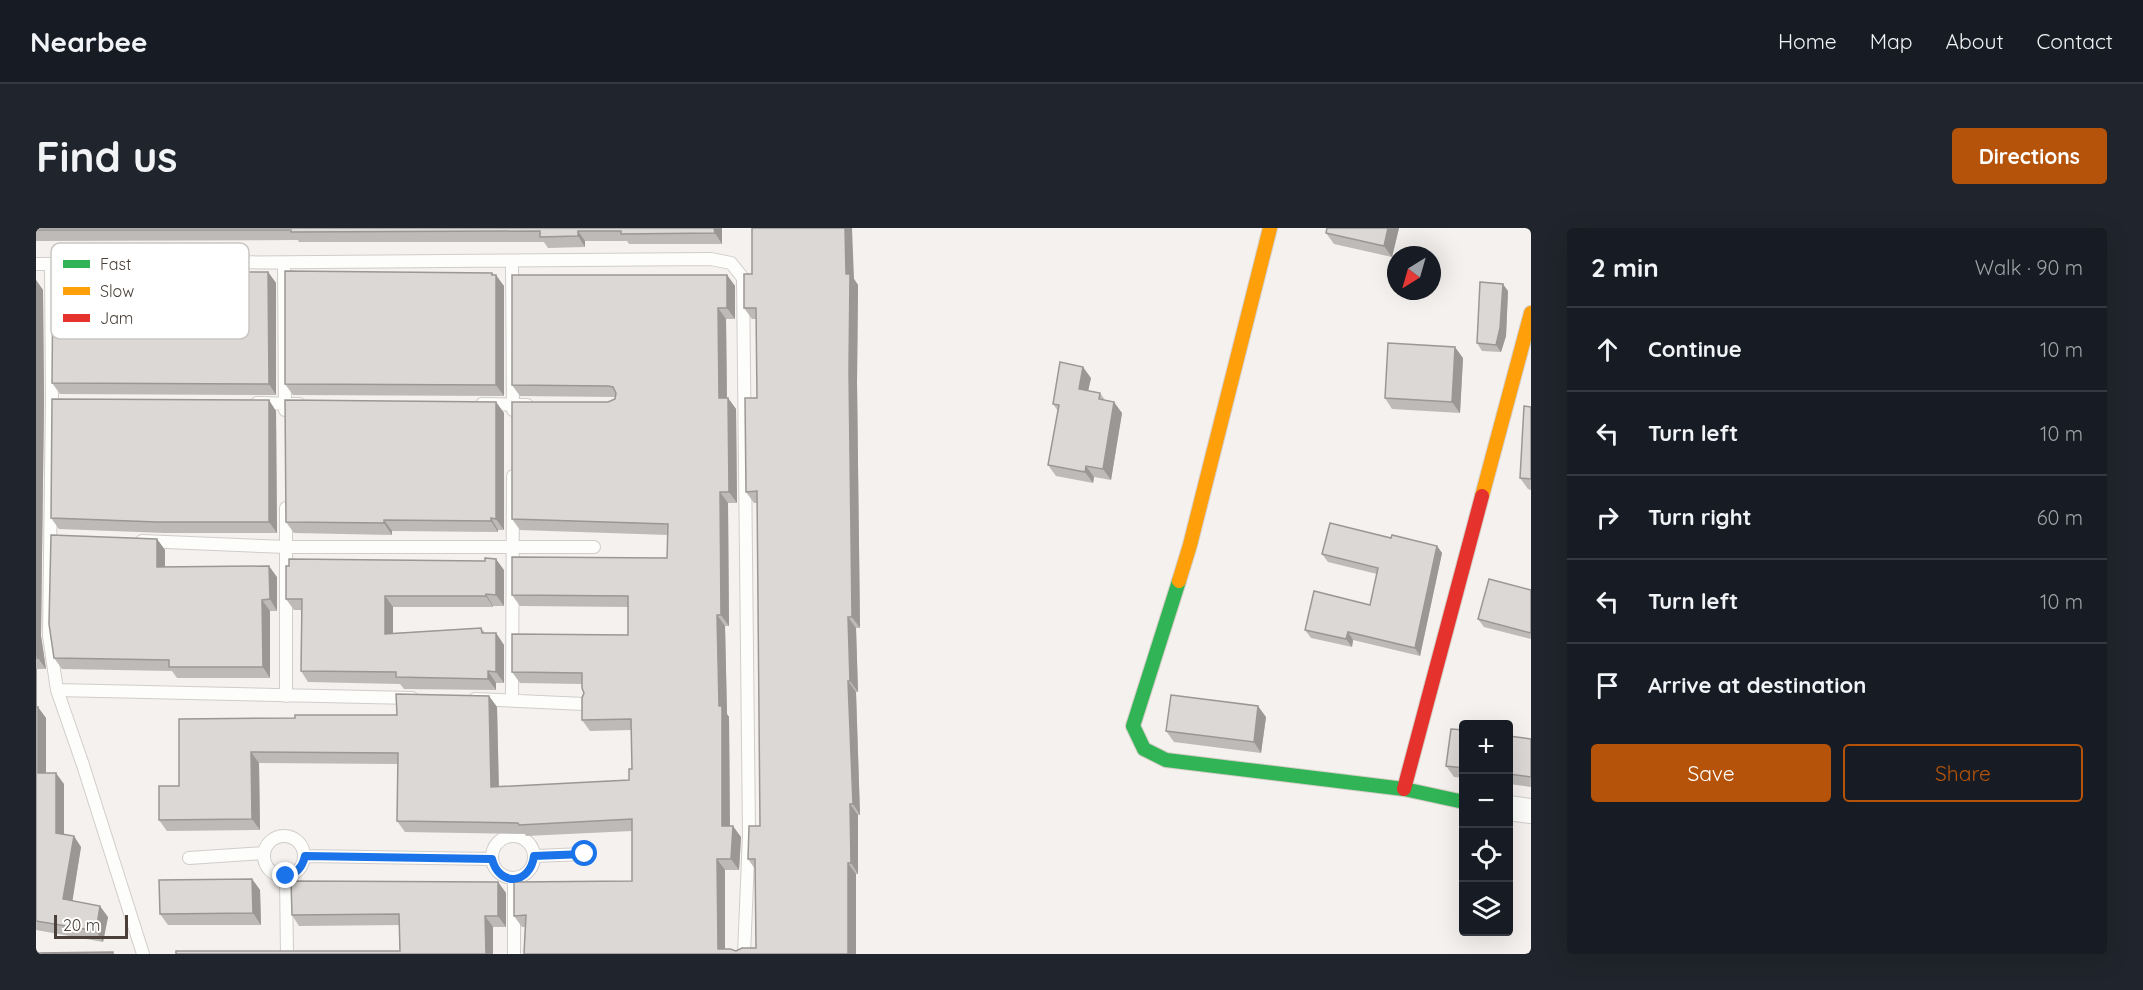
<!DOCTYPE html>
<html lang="en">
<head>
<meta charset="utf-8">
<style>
	:root { --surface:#171b24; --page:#20242c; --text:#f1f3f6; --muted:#9ea1a6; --line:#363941; --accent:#b45309 }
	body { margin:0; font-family:Quicksand,sans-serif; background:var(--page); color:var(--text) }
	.controls { position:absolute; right:18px; bottom:18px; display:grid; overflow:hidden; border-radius:6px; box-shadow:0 6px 24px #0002 }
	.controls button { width:54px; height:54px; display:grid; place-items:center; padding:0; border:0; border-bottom:2px solid var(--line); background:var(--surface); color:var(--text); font:30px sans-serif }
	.compass { position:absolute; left:1351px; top:18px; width:54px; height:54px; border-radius:50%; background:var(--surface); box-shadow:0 6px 24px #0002; rotate:217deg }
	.scale { position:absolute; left:18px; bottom:15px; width:74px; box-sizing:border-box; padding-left:6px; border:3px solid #4a4039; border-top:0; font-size:16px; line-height:21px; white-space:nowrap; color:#4a4039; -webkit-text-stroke:4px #fff; paint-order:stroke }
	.stop { position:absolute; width:18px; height:18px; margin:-14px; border:4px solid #1a73e8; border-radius:50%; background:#fff }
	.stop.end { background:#1a73e8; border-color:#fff; box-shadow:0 2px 6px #0008 }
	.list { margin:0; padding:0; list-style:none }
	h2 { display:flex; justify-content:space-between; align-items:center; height:78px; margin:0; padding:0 24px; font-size:26px }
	h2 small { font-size:20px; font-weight:400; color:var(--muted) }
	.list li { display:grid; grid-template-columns:39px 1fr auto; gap:18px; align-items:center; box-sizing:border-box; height:84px; padding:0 24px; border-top:2px solid var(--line) }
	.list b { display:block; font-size:22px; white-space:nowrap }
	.list em { font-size:20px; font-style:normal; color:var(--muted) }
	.actions { display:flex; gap:12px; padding:18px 24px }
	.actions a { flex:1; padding:14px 0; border:2px solid var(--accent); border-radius:6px; text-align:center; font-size:21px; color:var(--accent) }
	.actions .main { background:var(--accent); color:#fff }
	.icon { flex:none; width:33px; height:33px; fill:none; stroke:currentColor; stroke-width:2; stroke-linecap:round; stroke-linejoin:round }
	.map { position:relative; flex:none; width:1495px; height:726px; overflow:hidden; border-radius:6px }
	header { display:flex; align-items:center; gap:36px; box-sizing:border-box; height:84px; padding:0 30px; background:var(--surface); border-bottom:2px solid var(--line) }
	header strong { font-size:28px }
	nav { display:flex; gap:33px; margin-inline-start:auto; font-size:21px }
	.intro { display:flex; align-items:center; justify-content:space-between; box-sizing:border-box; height:144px; padding:0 36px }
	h1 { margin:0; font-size:42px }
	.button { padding:15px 27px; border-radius:6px; background:var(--accent); color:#fff; font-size:21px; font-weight:700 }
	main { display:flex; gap:36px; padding:0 36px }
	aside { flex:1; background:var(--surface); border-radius:6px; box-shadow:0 6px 24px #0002 }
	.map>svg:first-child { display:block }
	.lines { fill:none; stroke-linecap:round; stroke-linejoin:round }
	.lane-casing { stroke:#d1cdca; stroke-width:14 }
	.street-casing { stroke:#d1cdca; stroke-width:26 }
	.fast-casing { stroke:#d4cdc6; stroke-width:16 }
	.slow-casing { stroke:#d4cdc6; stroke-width:16 }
	.jam-casing { stroke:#d4cdc6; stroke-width:16 }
	.lane { stroke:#fdfdfc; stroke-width:12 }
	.street { stroke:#fdfdfc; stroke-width:24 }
	.fast { stroke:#30b455; stroke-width:14 }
	.slow { stroke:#ff9f0a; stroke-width:14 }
	.jam { stroke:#e5322d; stroke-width:14 }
	.wall { fill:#bdbab7 }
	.shaded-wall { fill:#9a9795 }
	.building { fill:#dcd8d5; stroke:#9a9795; stroke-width:1.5 }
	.route { stroke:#1a73e8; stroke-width:8 }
	.key { fill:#fff; stroke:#c9c6c4; stroke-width:1.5 }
	.key-label { font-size:16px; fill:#4a4039 }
</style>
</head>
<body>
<header>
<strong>Nearbee</strong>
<nav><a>Home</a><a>Map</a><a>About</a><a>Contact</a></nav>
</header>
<div class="intro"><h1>Find us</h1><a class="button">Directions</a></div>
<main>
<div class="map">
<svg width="1495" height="726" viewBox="0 0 1495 726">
	<rect width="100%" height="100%" fill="#f4f1ee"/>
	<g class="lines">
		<!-- lane casing -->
		<g class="lane-casing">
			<path id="lane" d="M476 34 477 182
				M248 35 249 182
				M0 36 675 31 695 35 707 50 713 607 708 726
				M15 36 16 174 13 408 21 462 47 537 107 726
				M221 175 263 176
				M446 176 491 177
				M106 313 251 319H558
				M21 462 376 470
				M250 468V280
				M439 471 548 476
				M476 471 477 248
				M228 628a20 20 0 1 1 40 0a20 20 0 1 1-40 0Z
				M456 629a21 21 0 1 1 42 0a21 21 0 1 1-42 0Z
				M269 628 456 631
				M498 628 549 626
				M153 630 228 625
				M250 649 251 726
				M478 726V651"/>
		</g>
		<!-- street casing -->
		<g class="street-casing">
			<path id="street" d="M1472 580 1495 583"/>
		</g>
		<!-- fast casing -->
		<g class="fast-casing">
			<path id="fast" d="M1143 353 1097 498 1108 521 1130 532 1368 561 1428 574"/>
		</g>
		<!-- slow casing -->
		<g class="slow-casing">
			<path id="slow" d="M1446 268 1495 85
				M1143 353 1154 317 1234 0"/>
		</g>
		<!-- jam casing -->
		<g class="jam-casing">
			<path id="jam" d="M1368 561 1446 268"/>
		</g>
		<!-- lane -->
		<use href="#lane" class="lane"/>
		<!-- street -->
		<use href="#street" class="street"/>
		<!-- fast -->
		<use href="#fast" class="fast"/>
		<!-- slow -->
		<use href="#slow" class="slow"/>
		<!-- jam -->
		<use href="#jam" class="jam"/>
	</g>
	<!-- wall -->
	<path class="wall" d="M0 0H686V16H593L591 13H549V19L512 20 508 14H263L262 12 0 13Z
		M1363 0 1356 29 1298 16 1290 5Z
		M232 44 240 55V167L24 166 16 155Z
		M456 45 468 58V168L257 167 249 156Z
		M691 47 699 58V91H690L691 170H692L700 181 701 275H692L693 398H689L691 486 693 489 694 598 705 609 703 642H689V721L700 723 720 720 719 641 712 631 724 598 721 275H718L710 264 721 170 720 91H716L708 80 818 51 822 57 821 154 824 400H820L822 464H820L824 587H822V646H820V726H488L489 699H486L478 688 596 653V603L490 608 489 606 369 604 361 593 362 536 223 535 224 602 131 603 123 592 143 558 259 490 361 487 453 468 461 479 463 559 593 552 596 541 595 502 554 503 546 492 548 465 546 456 484 455 476 444 592 407V379L484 378 476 367 631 330 632 307 484 302 476 291 572 174 579 171V169L484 168 476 157Z
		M0 52 7 62 8 174 5 408 10 441H1V479L10 490V545L28 556V606L45 619 36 673 72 689 67 714 0 702Z
		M1472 63 1470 108 1465 124 1446 123 1441 115Z
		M1427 130 1424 185 1356 181 1349 170Z
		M1055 150 1052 163 1064 165 1069 172 1086 185 1075 252 1058 249 1057 255 1020 248 1012 237 1022 183 1017 176Z
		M460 174 468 185V302H462V304L356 303V307L258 305 250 294Z
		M1495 179V262L1492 261 1484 250Z
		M240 183 241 305H129L23 301 15 290Z
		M1355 310 1401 318 1406 325 1384 428 1317 412 1316 419 1275 410 1269 402 1334 377 1341 346 1292 334 1286 326Z
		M121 311 129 322V339L241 349V383H234V450H141L136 443 26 441 18 430Z
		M468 342V378H457V379H357V405L445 400 449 405H460L468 417V455H460V462L368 461 364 456 272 454 265 443V382H258L250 371Z
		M1495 362V411L1448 399 1442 391Z
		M1230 489 1225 525 1138 514 1130 503Z
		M1428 502V550L1418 549 1410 538Z
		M1473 508 1495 511V559L1473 556Z
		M216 651 224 662 225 697H132L124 686Z
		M462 654 470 665V699H457V726H140L364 723 363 697 263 698 256 687Z"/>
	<!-- shaded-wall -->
	<path class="shaded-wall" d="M678 0H686V16L679 5Z
		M809 0H816L818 51 822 57 821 154 824 400 816 389Z
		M1352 0H1363L1356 29 1348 18Z
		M542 3 549 13V19L542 8Z
		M232 44 240 55V167L233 156Z
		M456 45 460 50V47L468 58V168L460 157Z
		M691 47 699 58V91L691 80Z
		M0 52 7 62 8 174 5 408 10 441 2 430 0 417Z
		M1467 56 1472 63 1470 108 1465 124 1460 117Z
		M682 80 690 91 691 181 683 170Z
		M1419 119 1427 130 1424 185 1416 174Z
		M1047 139 1055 150 1050 172 1043 161Z
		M692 170 700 181 701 275 693 264Z
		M233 172 240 183 241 305 233 294Z
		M460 174 468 185V302L460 291Z
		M1078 174 1086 185 1075 252 1067 241Z
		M1050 238 1058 249 1057 255 1049 244Z
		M684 264 692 275 693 398 685 387Z
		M455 290 462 302V304L455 293Z
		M348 292 356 303V307L348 295Z
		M121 311 129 322V350L121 339Z
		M1401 318 1406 325 1384 428 1379 420Z
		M460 331 468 342V378L460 367Z
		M233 338 241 349V383L234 371Z
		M450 366 457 378V379L450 368Z
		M349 368 357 379V417L349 406Z
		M226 372 234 383V450L227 439Z
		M681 387 689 398 691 486 693 489 694 609 686 598Z
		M812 389 820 400 822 464 814 453Z
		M1312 404 1317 412 1316 419 1310 411Z
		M460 405 468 417V455L460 444Z
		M0 440 1 441V490L0 488Z
		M452 443 460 455V462L452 451Z
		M812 453 820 464 824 587 817 576Z
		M453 468 461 479 463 570 455 559Z
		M1222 478 1230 489 1225 525 1218 514Z
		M2 479 10 490V556L2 545Z
		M215 524 223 535 224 602 216 591Z
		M20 545 28 556V616L20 605Z
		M814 576 822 587V646L815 635Z
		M697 598 705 609 703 642 695 631Z
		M38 608 45 619 35 682 27 671Z
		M681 631 689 642V726L682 721Z
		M812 635 820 646V726H812Z
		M216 651 224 662 225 697 217 685Z
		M462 654 470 665V699L462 688Z
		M64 678 72 689 67 714 60 703Z
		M449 688 457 699V726H450Z"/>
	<!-- building -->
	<path class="building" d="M0 0H678L679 5 585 6V3H542V8L504 9V3L255 4V2H0Z
		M716 0H809L810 46H814L813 143 816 389H812L814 453H812L817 576H814L815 635H812V726H488L490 687 478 688V654L596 653V591L483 597 482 595 361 593 362 525 215 524 216 591 123 592V558H143V491L259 490V487H361L360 466 453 468 455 559 593 552V541H596L595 491 546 492V470L548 465 546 460V445L476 444V406L592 407V368L476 367V329L631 330 632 296 476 291V174H572L579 171 580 165 577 159 572 158 476 157V47H691V80H682L683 170H692L693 264H684L685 387H681L683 478H686V598H697L695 631H681L682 721H694L700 723 706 720H720L719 631H712L713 598H724L721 263 710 264 709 170H721L720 80H708V46H716Z
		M1291 0H1352L1348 18 1290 5Z
		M17 43 232 44 233 156 16 155Z
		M249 43 456 45V47H460V157L249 156Z
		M1444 54 1467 56 1464 100 1460 117 1441 115Z
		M1352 115 1419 119 1416 174 1349 170Z
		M1024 134 1047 139 1043 161 1064 165 1063 171 1078 174 1067 241 1050 238 1049 244 1012 237 1023 177 1017 176Z
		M16 171 233 172V294H121L15 290Z
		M249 172 460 174V291L455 290V293L348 292V295L250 294Z
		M1488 178 1495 179V251L1484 250Z
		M1294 295 1355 310 1356 307 1401 318 1379 420 1312 404 1310 411 1269 402 1278 363 1334 377 1342 340 1286 326Z
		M15 307 121 311V339L233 338 234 371 226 372 227 439H133V432L18 430 13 396Z
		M449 330 460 331V367L450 366V368H349V406L445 400 446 405H460V444L452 443V451L360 449V444L265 443 266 371H250V338H253V331L449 333Z
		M1453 351 1495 362V405L1442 391Z
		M0 417 2 430H0Z
		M1135 467 1222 478 1218 514 1130 503Z
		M0 479H2V545H20V605L38 608 27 671 64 678 60 703 0 693Z
		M1415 501 1428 502V540L1410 538Z
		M1473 508 1495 511V549L1473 546Z
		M216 651 217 685 124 686 123 652Z
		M255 653 462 654V688H449L450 726H140V723H364L363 686 256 687Z
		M77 724V726H0V725Z"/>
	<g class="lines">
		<!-- route -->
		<path class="route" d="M250 648C261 645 266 640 269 628L456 631C463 659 494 657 498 628L549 626"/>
	</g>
	<!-- legend -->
	<rect x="15" y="15" width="198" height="96" rx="9" class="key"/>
	<rect x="27" y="32" width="27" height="8" fill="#30b455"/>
	<rect x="27" y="59" width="27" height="8" fill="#ff9f0a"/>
	<rect x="27" y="86" width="27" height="8" fill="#e5322d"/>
	<g class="key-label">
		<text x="64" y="42">Fast</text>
		<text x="64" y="69">Slow</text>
		<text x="64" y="96">Jam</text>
	</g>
</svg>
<div class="controls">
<button>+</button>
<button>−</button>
<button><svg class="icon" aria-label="locate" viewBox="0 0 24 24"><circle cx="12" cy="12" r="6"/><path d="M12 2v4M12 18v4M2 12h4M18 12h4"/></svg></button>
<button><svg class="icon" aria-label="layers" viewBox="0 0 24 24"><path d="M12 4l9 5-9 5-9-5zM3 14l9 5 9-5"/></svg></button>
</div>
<svg class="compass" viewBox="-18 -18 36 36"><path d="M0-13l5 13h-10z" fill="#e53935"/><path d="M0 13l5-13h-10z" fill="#9ea1a6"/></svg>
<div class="scale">20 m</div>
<div class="stop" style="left:549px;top:626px"></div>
<div class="stop end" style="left:250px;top:648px"></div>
</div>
<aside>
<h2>2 min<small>Walk · 90 m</small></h2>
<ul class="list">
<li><svg class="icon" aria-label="ahead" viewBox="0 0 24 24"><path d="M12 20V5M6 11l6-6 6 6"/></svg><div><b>Continue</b></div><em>10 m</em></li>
<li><svg class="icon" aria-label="left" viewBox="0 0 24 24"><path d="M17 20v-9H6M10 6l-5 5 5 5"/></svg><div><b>Turn left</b></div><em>10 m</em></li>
<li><svg class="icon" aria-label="right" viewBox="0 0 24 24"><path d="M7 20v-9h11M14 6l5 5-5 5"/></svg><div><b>Turn right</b></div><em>60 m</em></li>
<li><svg class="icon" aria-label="left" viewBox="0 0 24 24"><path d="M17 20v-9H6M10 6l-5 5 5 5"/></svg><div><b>Turn left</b></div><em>10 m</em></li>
<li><svg class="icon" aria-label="arrive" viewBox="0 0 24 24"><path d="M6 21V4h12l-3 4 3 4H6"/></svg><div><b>Arrive at destination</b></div></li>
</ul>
<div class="actions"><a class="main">Save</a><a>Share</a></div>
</aside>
</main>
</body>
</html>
